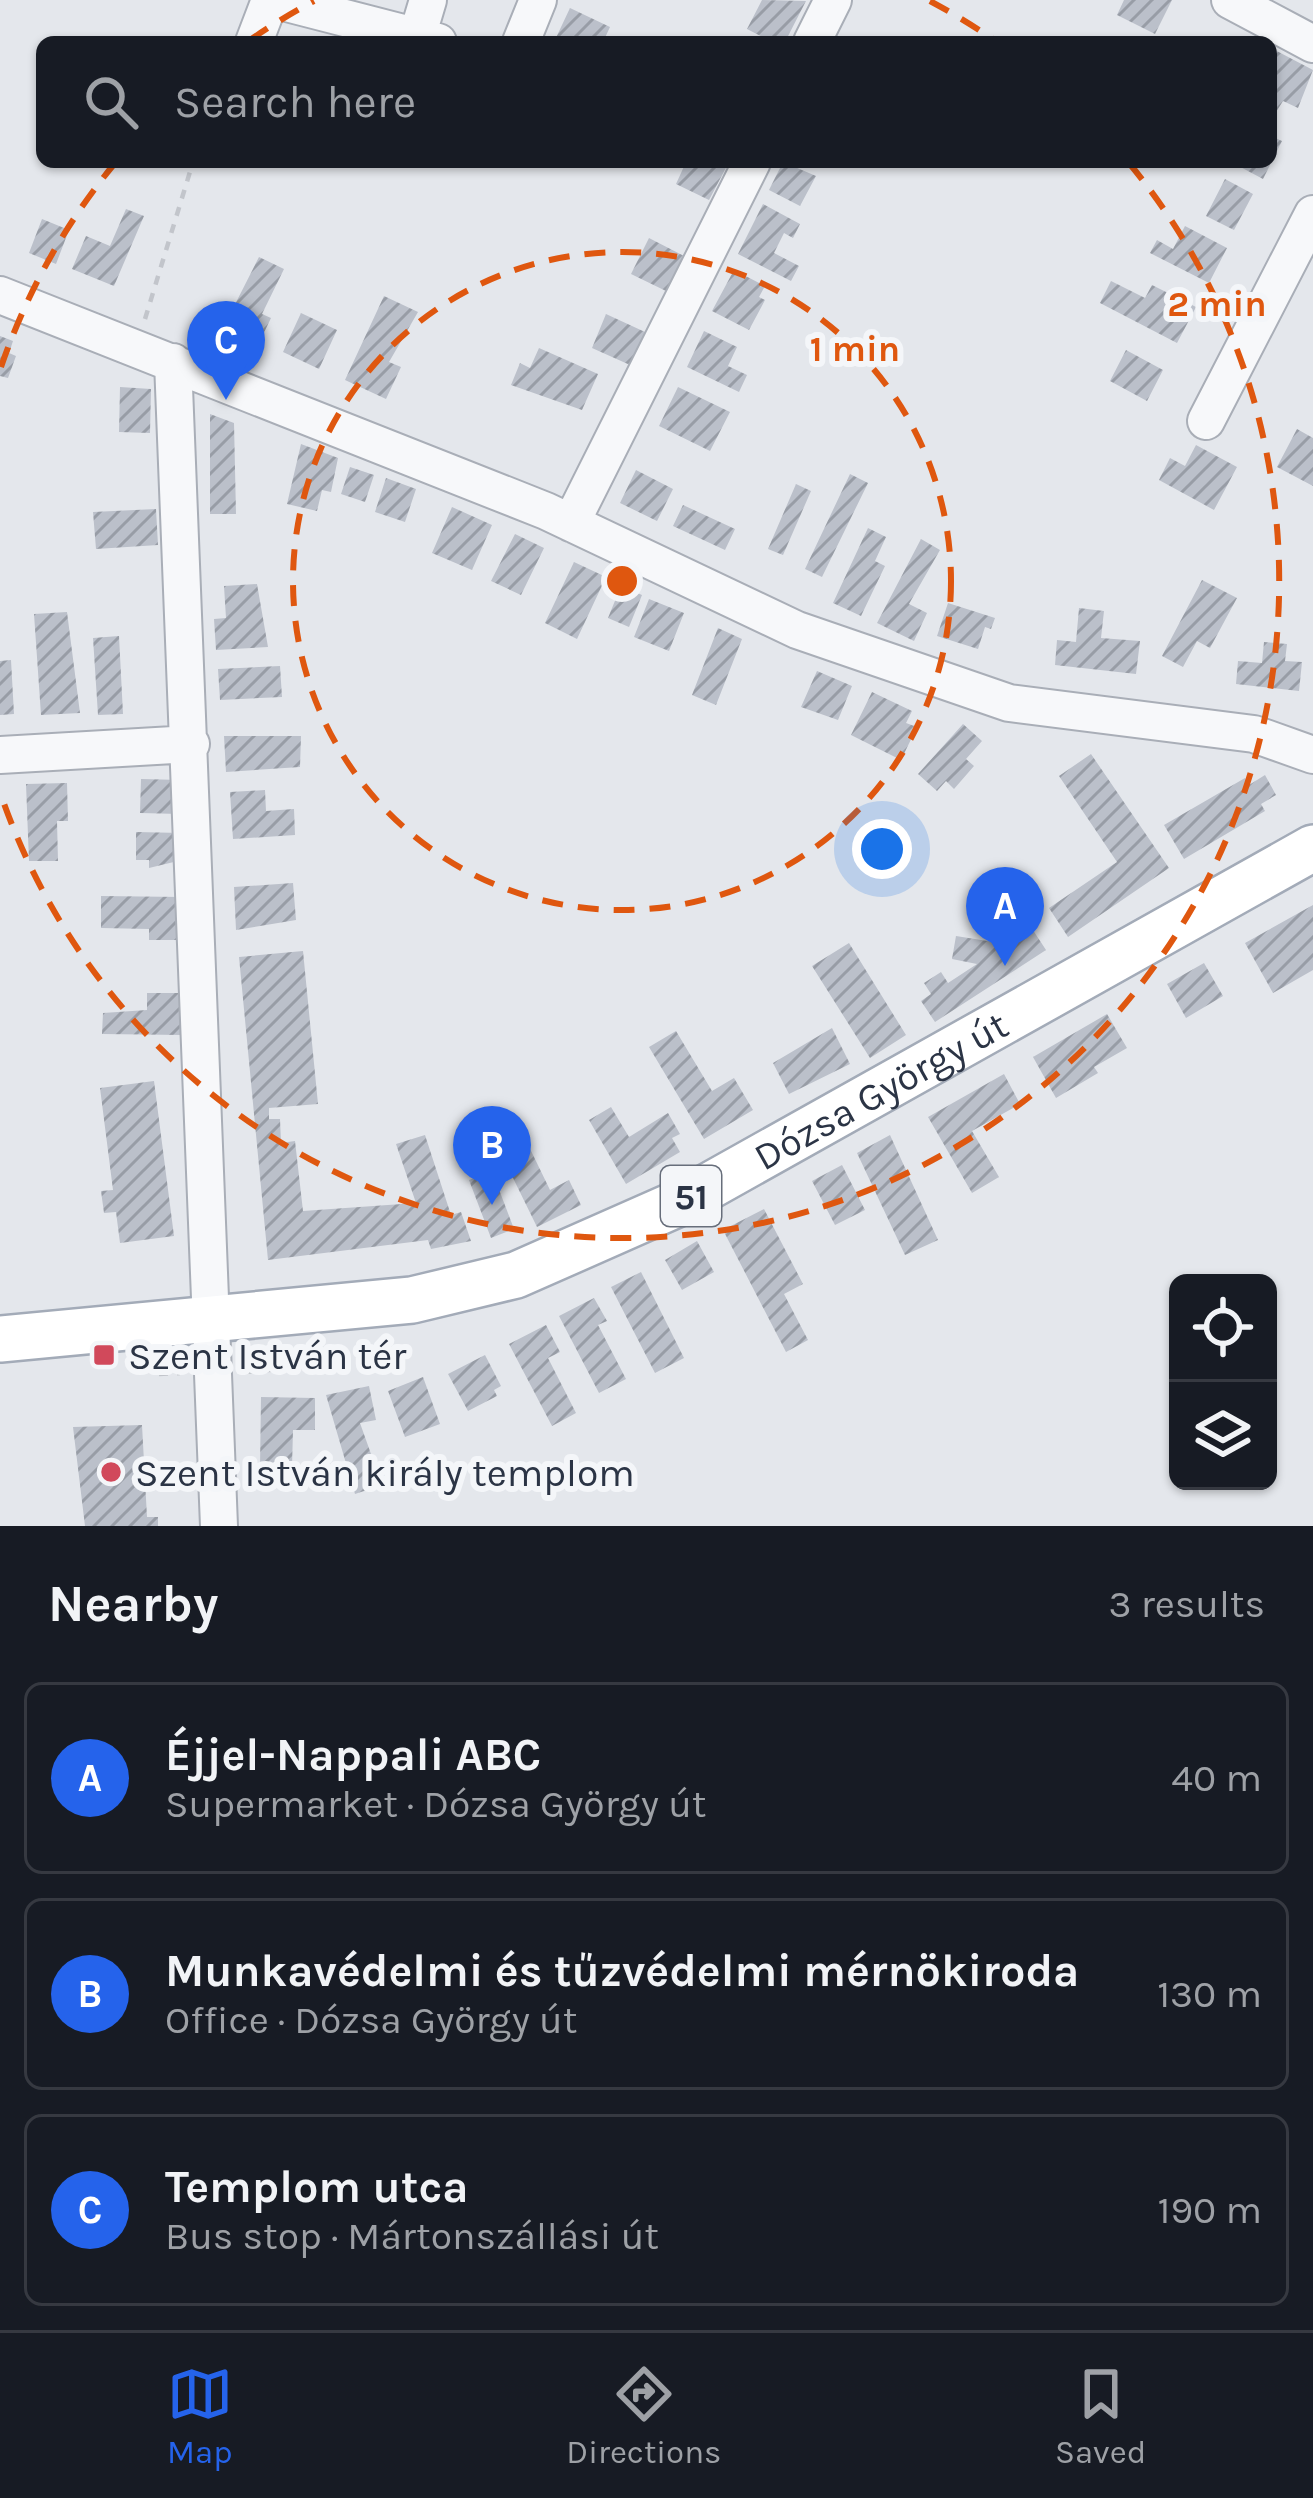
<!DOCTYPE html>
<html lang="en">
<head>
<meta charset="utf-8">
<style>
	:root { --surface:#171b24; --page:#20242c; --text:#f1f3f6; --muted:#9ea1a6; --line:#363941; --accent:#2563eb }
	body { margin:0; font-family:Karla,sans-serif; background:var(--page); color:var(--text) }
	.controls { position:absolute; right:36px; bottom:36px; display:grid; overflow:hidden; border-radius:18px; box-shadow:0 3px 9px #0004 }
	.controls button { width:108px; height:108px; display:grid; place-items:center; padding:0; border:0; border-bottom:3px solid var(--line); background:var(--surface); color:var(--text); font:60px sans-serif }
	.you { position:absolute; left:882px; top:849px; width:42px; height:42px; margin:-30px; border:9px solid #fff; border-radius:50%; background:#1a73e8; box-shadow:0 0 0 18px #1a73e833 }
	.badge { display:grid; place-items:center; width:78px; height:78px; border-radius:50%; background:var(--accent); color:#fff; font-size:39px; font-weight:700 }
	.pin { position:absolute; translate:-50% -99px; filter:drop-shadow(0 3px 6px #0008) }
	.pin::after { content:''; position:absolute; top:63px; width:42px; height:36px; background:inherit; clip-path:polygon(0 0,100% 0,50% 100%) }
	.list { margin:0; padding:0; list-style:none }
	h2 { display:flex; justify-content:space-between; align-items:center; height:156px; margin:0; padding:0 48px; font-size:51px }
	h2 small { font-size:39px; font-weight:400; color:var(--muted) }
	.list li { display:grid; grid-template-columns:78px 1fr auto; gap:36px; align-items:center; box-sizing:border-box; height:192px; margin:0 24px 24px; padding:0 24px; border:3px solid var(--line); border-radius:18px }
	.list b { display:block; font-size:45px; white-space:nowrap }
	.list p { margin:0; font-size:39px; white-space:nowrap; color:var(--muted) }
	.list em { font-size:39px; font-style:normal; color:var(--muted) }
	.icon { flex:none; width:66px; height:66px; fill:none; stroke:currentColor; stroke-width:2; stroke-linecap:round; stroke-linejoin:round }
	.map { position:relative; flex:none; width:1313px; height:1526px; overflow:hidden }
	.search { position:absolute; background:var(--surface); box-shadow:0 3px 9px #0004; left:36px; right:36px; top:36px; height:132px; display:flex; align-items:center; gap:30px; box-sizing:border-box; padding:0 42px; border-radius:18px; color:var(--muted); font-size:45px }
	.sheet { height:804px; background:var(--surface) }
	nav { display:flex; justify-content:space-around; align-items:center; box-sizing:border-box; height:168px; border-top:3px solid var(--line); background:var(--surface); font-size:33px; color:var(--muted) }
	nav a { display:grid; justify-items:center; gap:6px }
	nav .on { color:var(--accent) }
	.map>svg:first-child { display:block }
	.building { fill:url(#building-hatch) }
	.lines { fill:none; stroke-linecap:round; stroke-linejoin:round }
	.minor-casing { stroke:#a9aeb7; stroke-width:40 }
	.major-casing { stroke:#a3abb8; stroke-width:50 }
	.path { stroke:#c2c5cb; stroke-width:4.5; stroke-dasharray:9 9; stroke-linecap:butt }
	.minor { stroke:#f7f8fa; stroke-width:36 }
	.major { stroke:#fff; stroke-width:45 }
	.ring { fill:none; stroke:#df570f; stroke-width:6; stroke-dasharray:21 15 }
	.poi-dot { fill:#d1495b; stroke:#f4f6f9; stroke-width:4.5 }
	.labels { text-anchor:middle; stroke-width:12; stroke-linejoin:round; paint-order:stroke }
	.shield { fill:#f4f6f9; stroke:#676e7b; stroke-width:3 }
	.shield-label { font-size:36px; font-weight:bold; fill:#2b3445 }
	.street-label { font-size:39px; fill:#2b3445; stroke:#f4f6f9 }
	.poi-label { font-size:39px; fill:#2b3445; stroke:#f4f6f9; text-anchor:start }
	.centre { fill:#df570f; stroke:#f4f6f9; stroke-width:6 }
	.ring-label { font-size:36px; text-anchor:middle; font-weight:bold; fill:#df570f; stroke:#f4f6f9; stroke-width:12; stroke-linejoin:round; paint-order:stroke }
</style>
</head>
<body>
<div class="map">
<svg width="1313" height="1526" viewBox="0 0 1313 1526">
	<defs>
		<pattern id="building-hatch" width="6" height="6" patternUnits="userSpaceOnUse" patternTransform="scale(3)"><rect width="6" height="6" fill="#bbc0ca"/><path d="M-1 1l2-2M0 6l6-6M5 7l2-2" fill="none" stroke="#989da6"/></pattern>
	</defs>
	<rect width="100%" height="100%" fill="#e4e7ec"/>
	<!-- building -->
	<path class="building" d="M762 0 806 1 785 42H772L747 29Z
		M1124 0H1172L1155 34 1117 15Z
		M570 8 610 27 603 42H554Z
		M1271 48 1313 70 1298 108 1283 101 1276 112 1271 110Z
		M1271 136 1282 141 1263 179 1231 162H1271Z
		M686 162H729L709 200 676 184Z
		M783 162 816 176 800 206 769 190Z
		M1225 179 1253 194 1234 230 1206 216Z
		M763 204 800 224 793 238 784 233 774 253 799 266 791 281 738 254Z
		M126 209 144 216 114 286 72 269 86 236 110 246Z
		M42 219 69 230 56 264 29 253Z
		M1185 226 1227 248 1209 283 1150 253 1157 240 1173 249Z
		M649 238 684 256 666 291 631 274Z
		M259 257 284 269 262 314 271 318 259 343 224 326Z
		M734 270 765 286 759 297 765 300 749 330 712 311Z
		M1111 281 1145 298 1152 285 1196 307 1177 343 1100 303Z
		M384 296 418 312 389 362 401 367 386 399 345 380Z
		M301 313 337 330 319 369 283 352Z
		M606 314 645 332 630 365 592 348Z
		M704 331 737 347 728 366 747 375 739 392 687 367Z
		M0 336 13 341 9 353 16 356 8 378 0 376Z
		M539 348 598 374 582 410 511 385 520 363 530 368Z
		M1126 350 1163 370 1147 401 1110 381Z
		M120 387 151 389 150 433 119 432Z
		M678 387 730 412 710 451 659 426Z
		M210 414 234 423 236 514H210Z
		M1297 429 1313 438V486L1277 467Z
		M301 444 338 458 331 492 322 490 317 511 287 504Z
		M1196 445 1237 467 1214 510 1159 480 1170 458 1185 466Z
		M350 467 374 475 365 502 341 494Z
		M636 470 673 489 657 521 620 503Z
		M850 474 868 483 822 577 805 569Z
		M386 478 416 489 405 522 375 512Z
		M796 484 811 491 783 555 768 549Z
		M683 505 735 529 725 550 673 526Z
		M452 507 492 525 472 570 432 553Z
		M156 509 158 545 96 549 93 512Z
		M868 528 886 537 875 561 885 566 861 616 833 603Z
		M515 534 544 548 521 595 491 581Z
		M921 539 940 550 909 604 927 613 914 641 877 623Z
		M574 562 606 577 577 639 545 623Z
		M1202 580 1237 598 1210 648 1197 641 1183 667 1162 656Z
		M257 584 268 647 216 650 214 619 226 618 224 586Z
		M621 586 642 595 629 627 608 618Z
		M649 599 684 613 669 651 634 637Z
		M948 603 995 618 991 629 985 627 978 649 937 636Z
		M1079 608 1104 611 1101 638 1140 641 1136 674 1055 665 1057 640 1076 642Z
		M67 612 80 713 41 715 34 614Z
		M718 628 742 639 716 705 692 695Z
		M119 636 123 714 98 715 93 638Z
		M1264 642 1287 644 1285 661 1302 662 1299 691 1236 684 1238 661 1262 663Z
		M11 660 14 714 0 715V661Z
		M280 666 282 697 220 700 218 669Z
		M817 671 852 686 838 720 801 707Z
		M872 692 912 711 906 723 917 727 901 760 851 735Z
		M963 724 982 741 966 759 974 766 954 789 946 781 937 791 918 774Z
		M224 736H301L300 767 226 772Z
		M1091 754 1169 868 1068 937 1049 908 1117 862 1059 776Z
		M1265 775 1276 795 1261 804 1265 811 1184 859 1164 825 1245 778 1249 785Z
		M141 779 181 780 180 814 140 813Z
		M67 783 68 821H57L58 861H29L26 784Z
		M265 790 266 811 294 809 295 835 233 839 230 792Z
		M136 832 182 833V860L149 868V860H136Z
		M293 883 296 920 236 930 234 887Z
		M101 896 182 897V940H149V929L101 928Z
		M1313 905V970L1273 993 1245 943Z
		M1029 924 1046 950 935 1022 921 1001 931 994 924 983 941 972 948 983 977 964 952 959 956 936 1000 943Z
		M849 943 906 1035 870 1058 812 966Z
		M303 951 318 1104 269 1108V1119H280L281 1143 295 1141 303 1211 416 1203 396 1144 425 1135 451 1215 461 1212 471 1241 431 1249 428 1240 268 1260 239 957Z
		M1204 963 1223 996 1186 1018 1167 984Z
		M147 993H183L182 1035 102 1034 103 1013 147 1010Z
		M1107 1014 1127 1048 1094 1067 1098 1073 1056 1098 1033 1057Z
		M832 1028 850 1064 789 1094 773 1063Z
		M676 1031 712 1091 734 1078 753 1110 704 1139 649 1047Z
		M1004 1074 1020 1104 972 1131 999 1177 972 1193 928 1117Z
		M154 1081 174 1236 120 1243 116 1212 104 1213 101 1191 113 1190 100 1088Z
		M611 1107 629 1137 668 1113 680 1134 672 1138 680 1152 626 1184 589 1120Z
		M517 1122 550 1190 569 1180 581 1205 537 1227 492 1135Z
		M890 1135 938 1240 905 1255 857 1153Z
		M842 1165 865 1210 835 1225 812 1181Z
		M492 1171 514 1229 491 1238 469 1180Z
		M764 1209 803 1284 784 1294 808 1340 786 1352 723 1230Z
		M697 1241 714 1272 682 1290 665 1260Z
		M641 1272 684 1358 655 1373 611 1287Z
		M594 1298 607 1321 598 1325 626 1379 599 1393 559 1316Z
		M546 1325 560 1352 548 1358 576 1413 552 1426 509 1344Z
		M485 1355 501 1386 494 1390 497 1396 468 1411 448 1374Z
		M423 1377 440 1424 405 1437 388 1391Z
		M369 1386 376 1420 360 1423 382 1485 355 1494 326 1395Z
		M261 1397 315 1398V1430H293L292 1467H260Z
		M142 1425 147 1517H158V1526H85L73 1427Z"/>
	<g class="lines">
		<!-- minor casing -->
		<g class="minor-casing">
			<path id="minor" d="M275 0 438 42
				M1230 0 1313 44
				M417 37 428 0
				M254 42 270 0
				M521 42 538 0
				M812 42 833 0
				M0 295 546 511 797 630 1009 703 1254 734 1313 755
				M173 362 219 1526
				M1206 421 1313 214
				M571 523 752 162
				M0 755 191 744"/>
		</g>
		<!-- major casing -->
		<g class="major-casing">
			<g id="major">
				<path id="s1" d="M0 1339 412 1300 516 1275 679 1203 1313 848"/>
			</g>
		</g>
		<!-- path -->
		<path class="path" d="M145 319 193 162
			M275 1347 278 1371
			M245 1372 304 1367
			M159 1374 180 1373"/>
		<!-- minor -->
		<use href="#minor" class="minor"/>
		<!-- major -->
		<use href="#major" class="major"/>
	</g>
	<!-- distance rings -->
	<g class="ring">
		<circle cx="622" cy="581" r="329"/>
		<path d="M1 367A657 657 0 0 1 115 163M250 40A657 657 0 0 1 314 1M930 1A657 657 0 0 1 994 40M1129 163A657 657 0 1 1 1 795"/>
	</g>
	<!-- markers -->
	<g class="poi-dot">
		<rect x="92" y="1343" width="24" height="24" rx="6"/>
		<circle cx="111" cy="1472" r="12"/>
	</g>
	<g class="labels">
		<!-- shield labels -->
		<rect class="shield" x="661" y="1166" width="60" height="60" rx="9"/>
		<g class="shield-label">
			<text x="691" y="1209">51</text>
		</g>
		<!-- street labels -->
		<g class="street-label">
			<text dy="14" stroke="none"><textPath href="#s1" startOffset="930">Dózsa György út</textPath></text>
		</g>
		<!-- poi labels -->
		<g class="poi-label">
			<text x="128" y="1369">Szent István tér</text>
			<text x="135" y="1486">Szent István király templom</text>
		</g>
	</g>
	<circle cx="622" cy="581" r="18" class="centre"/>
	<g class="ring-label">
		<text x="1217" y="316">2 min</text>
		<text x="855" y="361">1 min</text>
	</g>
</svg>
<div class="controls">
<button><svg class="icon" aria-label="locate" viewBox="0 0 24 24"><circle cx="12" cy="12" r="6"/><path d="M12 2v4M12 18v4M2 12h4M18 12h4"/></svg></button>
<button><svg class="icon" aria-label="layers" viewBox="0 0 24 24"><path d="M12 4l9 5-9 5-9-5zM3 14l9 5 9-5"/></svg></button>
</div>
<div class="you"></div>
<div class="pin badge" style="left:1005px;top:966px">A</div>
<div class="pin badge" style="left:492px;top:1205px">B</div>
<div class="pin badge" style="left:226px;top:400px">C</div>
<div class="search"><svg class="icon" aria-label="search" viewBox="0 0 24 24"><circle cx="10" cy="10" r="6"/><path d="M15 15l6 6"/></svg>Search here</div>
</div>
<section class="sheet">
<h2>Nearby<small>3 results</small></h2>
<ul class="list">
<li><span class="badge">A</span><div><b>Éjjel-Nappali ABC</b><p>Supermarket · Dózsa György út</p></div><em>40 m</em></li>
<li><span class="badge">B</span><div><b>Munkavédelmi és tűzvédelmi mérnökiroda</b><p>Office · Dózsa György út</p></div><em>130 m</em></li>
<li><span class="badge">C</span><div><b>Templom utca</b><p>Bus stop · Mártonszállási út</p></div><em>190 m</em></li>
</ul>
</section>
<nav>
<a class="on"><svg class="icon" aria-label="map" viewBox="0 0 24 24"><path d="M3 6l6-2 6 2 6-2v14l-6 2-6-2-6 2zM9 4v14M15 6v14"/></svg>Map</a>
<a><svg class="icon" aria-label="directions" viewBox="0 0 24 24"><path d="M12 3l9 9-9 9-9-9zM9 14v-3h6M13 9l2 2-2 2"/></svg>Directions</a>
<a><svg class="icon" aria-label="saved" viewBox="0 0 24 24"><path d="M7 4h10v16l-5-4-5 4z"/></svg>Saved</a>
</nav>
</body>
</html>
